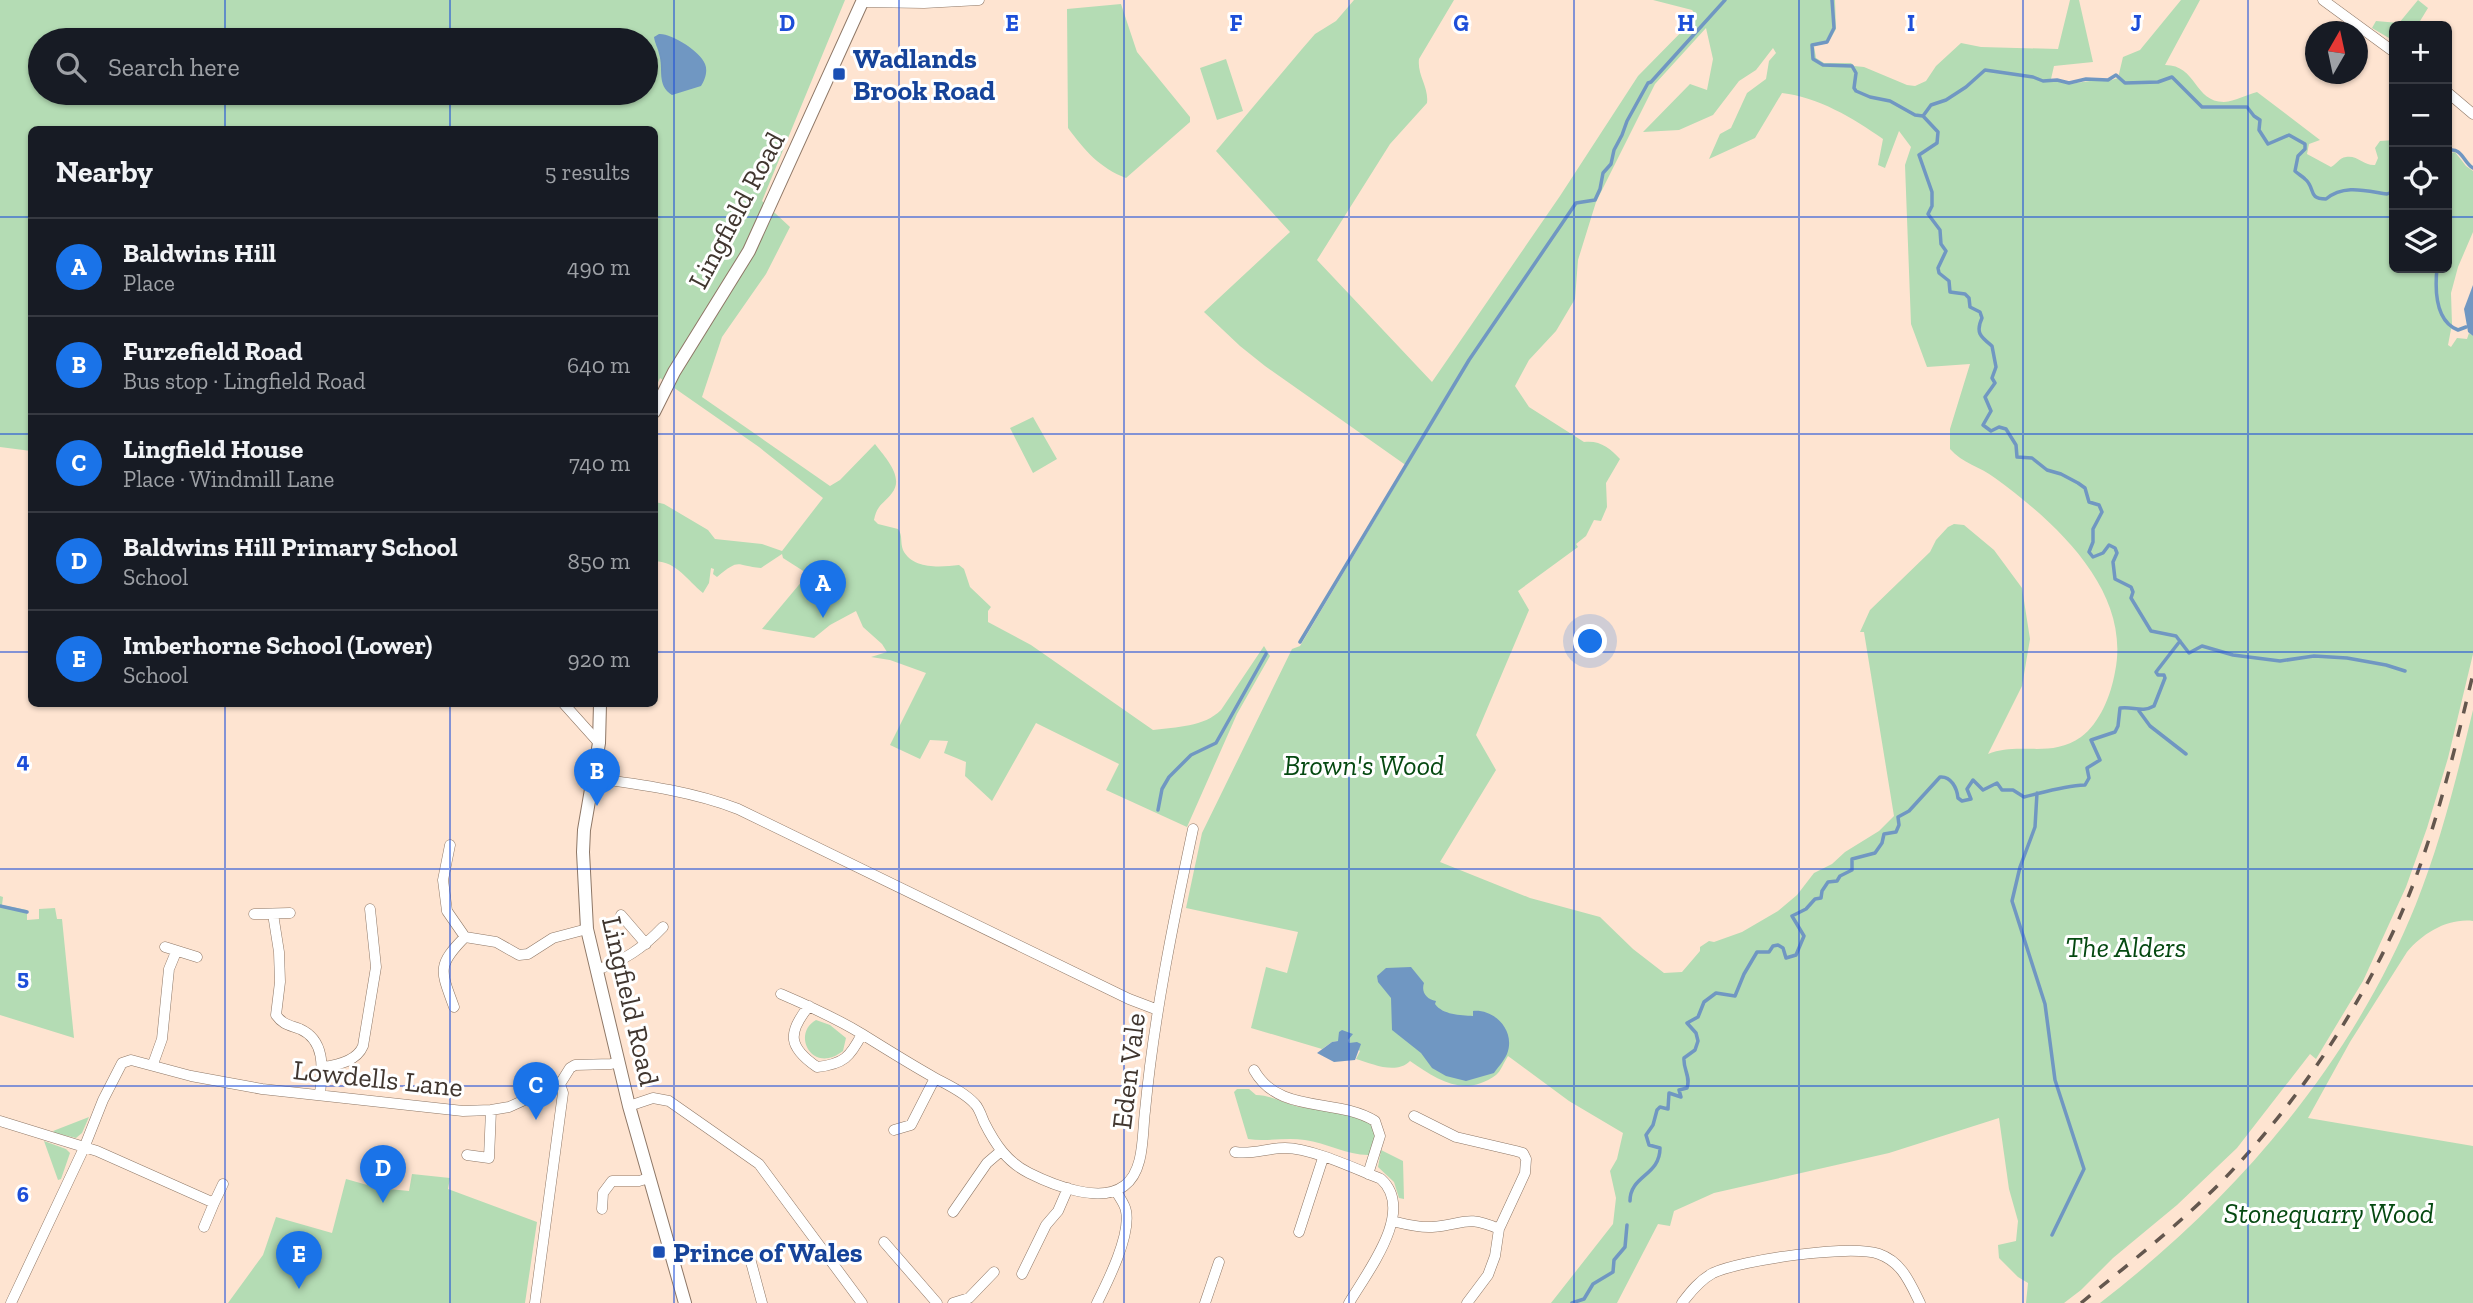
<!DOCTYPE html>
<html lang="en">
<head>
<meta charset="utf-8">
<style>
	:root { --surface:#171b24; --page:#20242c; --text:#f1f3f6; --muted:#9ea1a6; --line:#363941; --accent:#1a73e8 }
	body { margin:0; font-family:"Zilla Slab",serif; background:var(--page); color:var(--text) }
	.controls { position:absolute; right:21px; top:21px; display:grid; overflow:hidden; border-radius:10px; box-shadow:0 2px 5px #0004 }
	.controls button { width:63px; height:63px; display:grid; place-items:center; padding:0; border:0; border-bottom:2px solid var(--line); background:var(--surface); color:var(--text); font:35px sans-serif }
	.compass { position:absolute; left:2305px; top:21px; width:63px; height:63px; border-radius:50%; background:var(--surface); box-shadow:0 2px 5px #0004; rotate:9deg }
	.you { position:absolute; left:1591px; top:642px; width:24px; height:24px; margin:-18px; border:5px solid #fff; border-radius:50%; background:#1a73e8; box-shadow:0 0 0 10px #1a73e833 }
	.badge { display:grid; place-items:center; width:46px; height:46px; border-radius:50%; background:var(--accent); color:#fff; font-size:23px; font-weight:700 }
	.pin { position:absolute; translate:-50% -58px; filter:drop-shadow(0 2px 4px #0008) }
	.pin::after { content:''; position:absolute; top:37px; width:24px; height:21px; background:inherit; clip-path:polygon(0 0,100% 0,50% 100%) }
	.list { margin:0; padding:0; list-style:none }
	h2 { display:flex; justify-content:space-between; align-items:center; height:91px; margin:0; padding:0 28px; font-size:30px }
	h2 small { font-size:23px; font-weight:400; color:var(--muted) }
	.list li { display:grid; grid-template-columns:46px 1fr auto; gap:21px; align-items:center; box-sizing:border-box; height:98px; padding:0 28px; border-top:2px solid var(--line) }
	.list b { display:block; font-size:26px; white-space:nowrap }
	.list p { margin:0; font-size:23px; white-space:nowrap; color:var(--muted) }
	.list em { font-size:23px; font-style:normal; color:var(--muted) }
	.icon { flex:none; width:38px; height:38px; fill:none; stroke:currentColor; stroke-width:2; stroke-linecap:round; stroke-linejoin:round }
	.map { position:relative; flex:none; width:2473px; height:1303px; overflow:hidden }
	.search { position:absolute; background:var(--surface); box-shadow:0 2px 5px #0004; left:28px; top:28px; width:630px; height:77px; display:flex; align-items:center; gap:18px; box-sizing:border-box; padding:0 24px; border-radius:38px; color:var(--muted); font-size:26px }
	.panel { position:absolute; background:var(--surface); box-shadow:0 2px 5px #0004; left:28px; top:126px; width:630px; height:581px; border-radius:10px }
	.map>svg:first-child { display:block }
	.green { fill:#b4dcb4; fill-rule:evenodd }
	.water { fill:#7097c2 }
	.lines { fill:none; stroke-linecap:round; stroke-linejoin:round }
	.stream { stroke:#7097c2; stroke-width:3.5 }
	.minor-casing { stroke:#8e7766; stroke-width:11 }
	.tertiary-casing { stroke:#8e7766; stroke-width:14 }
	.minor { stroke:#fff; stroke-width:10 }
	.tertiary { stroke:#fff; stroke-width:12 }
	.rail { stroke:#64574e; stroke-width:3.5; stroke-dasharray:12 12; stroke-linecap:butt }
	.grid { fill:none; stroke:#1d4ed8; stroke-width:2; stroke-opacity:0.55 }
	.transit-dot { fill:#1a4fb4; stroke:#fff; stroke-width:2.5 }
	.labels { text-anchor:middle; stroke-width:6; stroke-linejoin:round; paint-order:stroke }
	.transit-label { font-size:28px; font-weight:bold; fill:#164399; stroke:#fff; text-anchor:start }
	.street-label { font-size:28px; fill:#40362f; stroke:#fff }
	.park-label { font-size:28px; font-style:italic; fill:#054911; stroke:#fff }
	.grid-label { font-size:23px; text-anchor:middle; font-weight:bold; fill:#1d4ed8; stroke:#fff; stroke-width:6; stroke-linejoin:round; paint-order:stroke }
</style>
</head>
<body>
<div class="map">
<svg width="2473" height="1303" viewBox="0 0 2473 1303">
	<rect width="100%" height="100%" fill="#fee4d1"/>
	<!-- green -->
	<path class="green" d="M0 0H845L762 201 790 227 766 274 722 337 702 397 830 486 840 480 875 444C884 456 905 477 892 493 884 504 877 504 874 520L878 524 898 529C903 536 900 542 903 550 913 570 941 567 959 565L964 569 970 587 991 607 988 611V622L1031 645 1153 730C1176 727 1204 727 1221 710L1264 646 1270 656 1237 714 1187 827 1106 790 1119 764 1036 723 992 801 965 776 966 762 944 753 948 741 930 740 920 759 890 745 926 673 890 660 871 657 887 652 882 644 863 627 856 611 830 625 814 638 762 629 808 574 783 558 782 554 761 568C735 566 741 557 717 577L713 574 714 569 711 568 709 583 703 593C687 580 677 562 655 561V502L664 504 708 530 715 539 762 544 782 551 823 498 759 447 660 378 655 389 654 130H32L31 451 0 447ZM40 40H646V93H40Z
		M1354 0H1454L1419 59C1417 75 1429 87 1427 103L1390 144 1317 260 1432 382 1560 196 1638 76 1697 16 1692 10 1653 0H1835L1836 29 1828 43 1814 46 1816 58 1824 63H1851L1854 66 1864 67 1907 85 1915 86 1926 81 1936 66 1961 43 1981 47 2058 49 2070 0H2079L2093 62 2054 66 2051 79C2069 86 2073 83 2090 81 2102 79 2105 83 2118 78L2123 57 2140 50 2181 0H2200L2165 65C2197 65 2194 102 2224 102 2235 101 2246 95 2257 92L2320 140 2309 144 2307 154 2331 167C2337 164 2339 158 2346 157 2358 155 2364 166 2375 165L2378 158 2375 148 2380 141 2394 140V268H2447V154L2455 152 2466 166 2473 171V232L2458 267 2451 293 2452 324 2448 345 2451 347 2457 338 2467 339 2469 333 2473 336V654L2448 758 2427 828 2406 887 2363 981 2316 1059 2310 1054 2237 1148 2177 1205 2113 1258 2081 1290 2064 1303H2026L2028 1283 2018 1277 1999 1258 1998 1245 2016 1241 2018 1221 2009 1189 1999 1118 1889 1153 1714 1193 1674 1211 1670 1226 1658 1224 1617 1303H1551L1613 1224 1616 1198 1610 1171 1617 1159 1623 1133 1569 1101 1508 1056C1504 1062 1501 1071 1496 1075 1464 1098 1438 1080 1410 1061 1396 1075 1373 1064 1356 1059L1360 1051 1349 1043 1348 1040 1332 1042 1322 1049 1251 1028 1266 967 1287 973 1298 932 1186 908 1202 833 1292 649 1300 646 1407 466 1265 366 1240 346 1204 312 1290 232 1216 151 1302 49 1315 34 1336 21ZM1706 28 1713 59 1707 90 1690 84 1643 132 1679 130 1713 115 1739 81 1756 70 1773 48 1776 53 1769 61 1766 79 1747 93 1731 128 1720 134 1709 159 1755 138 1782 93C1818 97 1853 118 1883 139L1878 165 1885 168 1899 131 1911 147 1905 165 1911 324 1927 367 1970 364 1950 429V449C1962 463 1981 467 1995 478 2054 521 2132 590 2115 672 2111 695 2100 723 2081 737 2050 759 2019 741 1988 754L2022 686 2030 639 2022 588 1994 550 1964 525 1954 524 1948 527 1936 540 1930 552 1870 610 1860 632H1864L1894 816 1879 831 1845 852 1832 864 1814 873 1797 895 1778 911 1742 932 1714 942 1709 941 1700 947V951L1682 972 1664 973 1633 949 1600 917 1530 898 1440 862 1496 770 1476 735 1529 610 1518 591 1578 547 1576 544 1586 536 1594 520 1601 521 1607 507 1606 483 1620 459C1610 448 1600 440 1584 442L1529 407 1515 386 1529 360 1556 331 1575 299 1578 260 1596 202 1655 84Z
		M2418 0 2428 8 2417 26H2394V41L2372 28 2376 21 2399 23Z
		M1121 4 1137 52 1190 117V122L1126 178C1100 168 1085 151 1068 128L1067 9Z
		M1226 59 1243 111 1217 120 1200 68Z
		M1033 417 1057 459 1033 473 1010 428Z
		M2473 710V921C2448 918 2423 933 2407 952L2350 1042 2308 1118 2473 1146V1303H2100C2236 1198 2351 1065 2416 904 2441 841 2457 776 2473 710Z
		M0 896 3 897 2 905 27 910V920L39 919V909L55 908 57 919H62L74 1038 0 1015Z
		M816 1020 830 1025 846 1038 843 1051C812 1075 791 1034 816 1020Z
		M1237 1089H1249L1256 1095C1270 1095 1284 1103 1299 1107 1323 1111 1349 1110 1371 1121L1376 1136 1371 1155C1348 1156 1327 1143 1305 1140 1285 1137 1266 1142 1248 1139L1234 1092Z
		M89 1117 82 1133 76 1138 55 1133 53 1131Z
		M44 1141 66 1149 70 1153 61 1179 58 1180Z
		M1381 1150 1403 1161 1404 1199 1399 1198 1394 1182 1378 1167Z
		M412 1174 450 1178 448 1189 537 1222 525 1303H228L263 1255 276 1217 332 1233 346 1179 378 1188 409 1191Z"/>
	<!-- water -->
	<path class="water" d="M659 34C671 33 700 51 705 64 708 71 705 80 701 86L672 95C656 85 664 69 659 54 658 48 655 44 654 37Z
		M2473 285V336L2468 332 2464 309Z
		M1411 967 1424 983C1421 992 1426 999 1436 1001L1435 1004C1443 1015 1460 1015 1473 1016V1011C1495 1009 1516 1031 1507 1054 1504 1061 1498 1067 1494 1073L1466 1081 1446 1076 1432 1068 1421 1053 1392 1030 1391 998 1378 982 1377 976 1386 968Z
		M1342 1030 1353 1034 1348 1040 1349 1043 1357 1042 1361 1044 1355 1060 1334 1062 1317 1053 1332 1042 1338 1041 1339 1032Z"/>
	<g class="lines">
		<!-- stream -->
		<path class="stream" d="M1832 0 1834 28 1827 42 1812 45 1813 59 1823 65 1852 66 1856 73 1854 88 1856 91 1870 97 1890 101 1915 115 1923 116 1938 132 1937 143 1919 155 1932 192V206L1928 214 1940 230 1941 244 1946 251 1938 268 1939 273 1949 281 1950 292 1965 294 1969 298 1970 307 1980 312 1982 318C1975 333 1981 337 1992 346L1996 367 1992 378 1995 383 1985 397 1991 411 1983 425 1991 431 1999 427 2006 429 2016 445 2017 457 2032 458 2047 470 2061 474 2078 483 2085 488 2089 502 2099 505 2102 512 2093 529V542L2089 552 2093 557 2103 553 2109 545 2115 548 2117 553 2113 562 2115 579 2131 587 2133 592 2131 598 2151 631 2176 636 2189 653 2202 646 2233 655 2280 661 2314 656 2347 658 2386 665 2405 671
			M1923 116 1931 105 1946 100 1966 87 1985 70 2033 77 2043 81 2057 80 2069 83 2086 79 2108 80 2116 75 2125 83 2158 82 2172 77 2202 107H2247L2254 116 2260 120 2259 130 2268 144 2289 135 2305 144V149L2298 156 2295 171C2298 174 2302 176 2305 179 2316 188 2307 199 2326 199 2344 184 2366 191 2387 194L2392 192
			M2447 151C2462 146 2463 162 2473 168
			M2392 192 2394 165
			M2437 268C2435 288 2435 321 2458 330L2466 327
			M1300 642 1469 360 1576 203 1595 200 1600 189 1603 173 1611 164 1614 150 1622 135 1627 121 1648 83 1651 82 1725 0
			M2139 711 2150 726 2186 754
			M2037 793 2035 827 2020 867 2012 901 2045 1004 2055 1080 2084 1169 2052 1235
			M1158 810 1162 789 1169 777 1191 755 1216 743 1266 654
			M0 906 27 912
			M1630 1201C1630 1175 1660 1176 1660 1148L1649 1145 1646 1135 1653 1125 1657 1110 1660 1107 1668 1109 1669 1093 1681 1097 1679 1090 1687 1088C1691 1076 1683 1070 1684 1058L1695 1050 1698 1041 1696 1033 1687 1023 1698 1017 1704 1002 1716 993 1735 996 1744 974 1757 952H1769L1773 946 1778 945 1783 948 1786 958 1796 955 1804 936 1792 916 1806 909 1815 899 1821 898 1822 891 1828 882 1837 881 1840 876 1852 870V859L1875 853 1882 843 1884 834 1896 832 1899 825 1898 817 1909 811 1940 777C1951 776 1957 788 1958 798L1962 801 1971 799 1967 789 1973 780 1983 790 1997 783 2002 790H2013L2024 797C2045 792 2063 786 2085 785L2089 778 2087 768 2100 760 2091 740 2115 732 2118 726 2120 708C2133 706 2142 713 2154 706L2165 678 2164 675H2158L2156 672 2180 641
			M1572 1303 1584 1299 1593 1284 1613 1272 1614 1260 1625 1247 1627 1225"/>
		<!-- minor casing -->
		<g class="minor-casing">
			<path id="minor" d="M2323 0 2394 52
				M863 2 924 3 979 0
				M2447 92 2473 114
				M564 704 599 743
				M593 778C643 785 691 791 738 809L1129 999 1158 1010
				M450 845 443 880 447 911 465 937 496 942 519 955 528 954 553 938 587 929
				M254 914 290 913
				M273 914 279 952 280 982 276 1015C283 1025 290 1025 300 1029 327 1041 322 1072 320 1095
				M621 915 646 944
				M165 947 197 957
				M596 970C624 961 643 948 663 927
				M781 994C809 1006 836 1018 862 1034 850 1057 844 1064 817 1067 788 1047 787 1033 809 1006
				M454 1007C441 971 436 966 465 937
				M862 1034C886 1049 910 1064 935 1078 948 1085 964 1092 975 1104 979 1108 982 1117 984 1122 995 1144 1007 1162 1029 1173 1053 1185 1100 1204 1124 1186 1145 1171 1142 1134 1145 1111 1154 1016 1173 923 1193 829
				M153 1064 162 1039 169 969 176 952
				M323 1067C338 1065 357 1061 363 1046L376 967 370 909
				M1254 1070C1279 1115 1336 1097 1375 1121L1380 1136 1368 1174
				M629 1106 653 1098 669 1101 759 1164 862 1303
				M1414 1116 1456 1137 1516 1151 1523 1153 1526 1159 1525 1173 1499 1229 1495 1256 1488 1275 1467 1303
				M0 1121 97 1151 214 1203 223 1184
				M894 1130 911 1125 935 1078
				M1235 1152C1253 1155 1267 1148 1285 1148 1311 1148 1356 1169 1381 1179 1416 1211 1367 1272 1349 1303
				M467 1155 489 1158 491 1110
				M602 1209 603 1193 612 1181H639L649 1178
				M953 1212 987 1163 1001 1151
				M1392 1221C1405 1224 1418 1228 1432 1227 1464 1225 1465 1214 1499 1229
				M204 1227 214 1203
				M1299 1232 1323 1158
				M884 1242 937 1303
				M751 1262 762 1303
				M1022 1274 1046 1225 1058 1211 1068 1188
				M11 1303 84 1148 103 1100 122 1063 131 1060 191 1076 262 1089 463 1111 491 1110 509 1107 560 1084 570 1068 575 1065 611 1064 619 1062
				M535 1303 563 1093 560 1084
				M953 1303 969 1298 994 1272
				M1097 1303C1108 1281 1131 1235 1126 1211 1125 1204 1119 1197 1116 1191
				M1205 1303 1219 1262
				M1682 1303C1691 1291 1700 1280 1713 1273 1741 1260 1851 1244 1879 1254 1902 1262 1910 1283 1920 1303"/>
		</g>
		<!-- tertiary casing -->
		<g class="tertiary-casing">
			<path id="tertiary" d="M654 412 674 372 749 251 863 0
				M600 704 599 743 584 830 583 852 587 929 629 1106 685 1303"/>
		</g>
		<!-- minor -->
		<use href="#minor" class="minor"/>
		<!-- tertiary -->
		<use href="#tertiary" class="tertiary"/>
		<!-- rail -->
		<path class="rail" d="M2081 1303C2136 1258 2193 1214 2240 1162 2302 1094 2354 1016 2393 932 2431 851 2452 761 2473 674"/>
	</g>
	<!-- grid -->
	<path class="grid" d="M225 0V40M450 0V40M674 0V1303M899 0V1303M1124 0V1303M1349 0V1303M1574 0V1303M1799 0V1303M2023 0V1303M2248 0V1303M225 93V130M450 93V130M0 217H32M654 217H2394M2447 217H2473M0 434H32M654 434H2473M0 652H32M654 652H2473M225 704V1303M450 704V1303M0 869H2473M0 1086H2473"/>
	<!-- markers -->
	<g class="transit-dot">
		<rect x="832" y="67" width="14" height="14" rx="3.5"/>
		<rect x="652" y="1245" width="14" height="14" rx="3.5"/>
	</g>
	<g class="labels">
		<!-- transit labels -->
		<g class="transit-label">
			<text x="853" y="68">Wadlands<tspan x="853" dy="32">Brook Road</tspan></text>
			<text x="673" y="1262">Prince of Wales</text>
		</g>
		<!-- street labels -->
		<g class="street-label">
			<text transform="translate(736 210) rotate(-62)" y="10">Lingfield Road</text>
			<text transform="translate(631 1001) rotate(77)" y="10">Lingfield Road</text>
			<text transform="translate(1128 1071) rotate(-83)" y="10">Eden Vale</text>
			<text transform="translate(378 1078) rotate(6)" y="10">Lowdells Lane</text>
		</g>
		<!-- park labels -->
		<g class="park-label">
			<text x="1364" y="775">Brown's Wood</text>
			<text x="2126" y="957">The Alders</text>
			<text x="2329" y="1223">Stonequarry Wood</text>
		</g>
	</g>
	<g class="grid-label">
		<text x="787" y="31">D</text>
		<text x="1012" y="31">E</text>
		<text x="1236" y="31">F</text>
		<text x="1461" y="31">G</text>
		<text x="1686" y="31">H</text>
		<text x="1911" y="31">I</text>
		<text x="2136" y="31">J</text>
		<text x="23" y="768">4</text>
		<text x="23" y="985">5</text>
		<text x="23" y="1202">6</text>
	</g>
</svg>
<div class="controls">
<button>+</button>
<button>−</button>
<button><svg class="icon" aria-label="locate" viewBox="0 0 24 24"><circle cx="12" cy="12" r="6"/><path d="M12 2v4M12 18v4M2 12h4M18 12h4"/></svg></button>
<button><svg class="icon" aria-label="layers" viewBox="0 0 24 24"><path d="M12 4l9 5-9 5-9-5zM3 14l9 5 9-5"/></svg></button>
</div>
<svg class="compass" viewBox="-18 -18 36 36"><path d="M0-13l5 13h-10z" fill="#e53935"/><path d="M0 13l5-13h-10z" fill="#9ea1a6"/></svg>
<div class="you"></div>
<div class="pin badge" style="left:823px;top:618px">A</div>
<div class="pin badge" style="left:597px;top:806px">B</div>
<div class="pin badge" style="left:536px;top:1120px">C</div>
<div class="pin badge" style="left:383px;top:1203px">D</div>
<div class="pin badge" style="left:299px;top:1289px">E</div>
<div class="search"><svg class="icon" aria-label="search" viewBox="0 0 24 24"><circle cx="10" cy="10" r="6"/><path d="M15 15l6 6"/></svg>Search here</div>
<section class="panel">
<h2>Nearby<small>5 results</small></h2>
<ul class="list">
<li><span class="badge">A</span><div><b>Baldwins Hill</b><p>Place</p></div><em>490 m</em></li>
<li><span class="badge">B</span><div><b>Furzefield Road</b><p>Bus stop · Lingfield Road</p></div><em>640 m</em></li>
<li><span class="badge">C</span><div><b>Lingfield House</b><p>Place · Windmill Lane</p></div><em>740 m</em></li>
<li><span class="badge">D</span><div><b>Baldwins Hill Primary School</b><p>School</p></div><em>850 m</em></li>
<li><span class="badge">E</span><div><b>Imberhorne School (Lower)</b><p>School</p></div><em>920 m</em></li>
</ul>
</section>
</div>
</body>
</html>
